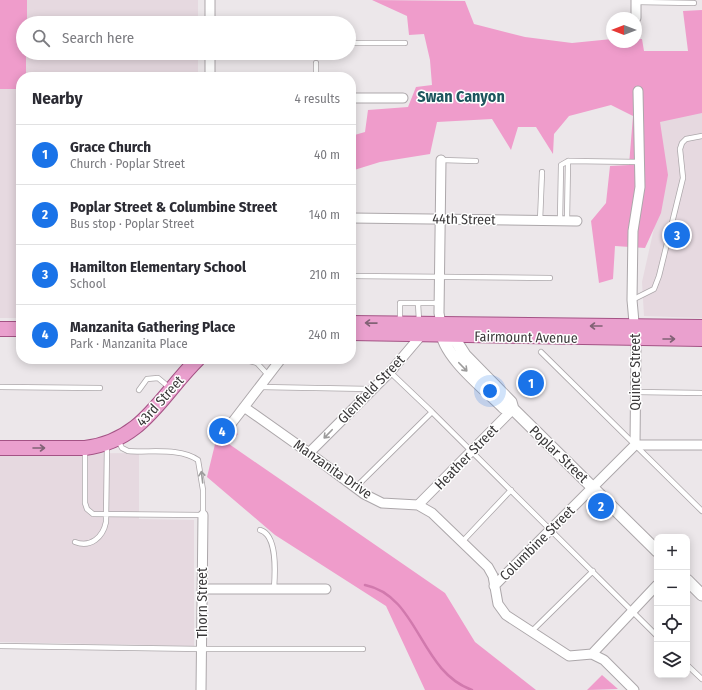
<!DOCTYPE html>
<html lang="en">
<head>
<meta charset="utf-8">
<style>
	:root { --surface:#fff; --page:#f7f7f7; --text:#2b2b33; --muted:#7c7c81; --line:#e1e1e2; --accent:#1a73e8 }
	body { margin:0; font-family:"Fira Sans Condensed",sans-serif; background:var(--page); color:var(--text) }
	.controls { position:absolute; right:12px; bottom:12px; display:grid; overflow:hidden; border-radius:8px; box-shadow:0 2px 10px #0003 }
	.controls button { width:36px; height:36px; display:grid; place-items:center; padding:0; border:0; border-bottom:1px solid var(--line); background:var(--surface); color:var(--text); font:20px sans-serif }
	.compass { position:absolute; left:606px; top:12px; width:36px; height:36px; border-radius:50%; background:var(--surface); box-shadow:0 2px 10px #0003; rotate:270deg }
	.you { position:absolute; left:490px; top:391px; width:14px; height:14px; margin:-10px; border:3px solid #fff; border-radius:50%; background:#1a73e8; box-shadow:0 0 0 6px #1a73e833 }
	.badge { display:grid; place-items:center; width:26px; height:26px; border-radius:50%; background:var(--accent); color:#fff; font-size:13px; font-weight:700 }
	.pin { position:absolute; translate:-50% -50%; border:2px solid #fff; box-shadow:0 1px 4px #0006 }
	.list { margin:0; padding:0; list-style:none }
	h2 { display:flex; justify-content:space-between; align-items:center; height:52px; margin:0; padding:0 16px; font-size:17px }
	h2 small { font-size:13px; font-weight:400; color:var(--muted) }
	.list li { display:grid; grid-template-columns:26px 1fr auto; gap:12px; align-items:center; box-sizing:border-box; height:60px; padding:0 16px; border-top:1px solid var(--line) }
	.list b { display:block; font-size:15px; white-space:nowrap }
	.list p { margin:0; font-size:13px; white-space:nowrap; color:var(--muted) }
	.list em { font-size:13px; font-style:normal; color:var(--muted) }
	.icon { flex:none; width:22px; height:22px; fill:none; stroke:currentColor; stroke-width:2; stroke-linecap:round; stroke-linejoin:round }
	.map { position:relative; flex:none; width:702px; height:690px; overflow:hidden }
	.search { position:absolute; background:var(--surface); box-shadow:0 2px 10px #0003; left:16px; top:16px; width:340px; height:44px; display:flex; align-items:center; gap:10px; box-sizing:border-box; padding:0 14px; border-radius:22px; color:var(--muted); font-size:15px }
	.panel { position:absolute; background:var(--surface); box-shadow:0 2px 10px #0003; left:16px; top:72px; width:340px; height:292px; border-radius:16px }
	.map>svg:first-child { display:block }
	.built { fill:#e6d9e0 }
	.green { fill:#ef9ccb }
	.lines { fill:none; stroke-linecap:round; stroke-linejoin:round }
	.stream { stroke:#d179ad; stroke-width:2.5 }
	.service-casing { stroke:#aca7aa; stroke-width:6 }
	.minor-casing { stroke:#aca7aa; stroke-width:11 }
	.tertiary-casing { stroke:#aca7aa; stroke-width:13 }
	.primary-casing { stroke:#a45385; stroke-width:16 }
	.service { stroke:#fff; stroke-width:4.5 }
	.minor { stroke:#fff; stroke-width:9 }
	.tertiary { stroke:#fff; stroke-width:11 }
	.primary { stroke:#eaa0ce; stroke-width:14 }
	.oneway { stroke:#816275 }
	.oneway2 { stroke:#9d9c9c }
	.labels { text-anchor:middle; stroke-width:3; stroke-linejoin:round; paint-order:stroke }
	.street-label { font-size:14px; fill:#3b393a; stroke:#fff }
	.quarter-label { font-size:16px; font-weight:bold; fill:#1d565e; stroke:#fff }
</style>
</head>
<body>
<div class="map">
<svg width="702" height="690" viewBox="0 0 702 690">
	<rect width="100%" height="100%" fill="#ece7ea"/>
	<!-- built -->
	<path class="built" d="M0 0H198V23H23V53H198V77H21V318H0Z
		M702 108V318L644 316 642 282 663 188 653 116Z
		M139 453V519L194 520V646L0 642V454Z"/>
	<!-- green -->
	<path class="green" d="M0 0H27V23H23V53H26V77H21V89H0Z
		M372 0 465 1 474 24 525 37 572 43 612 39V42H636V39H642L644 51H688L683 11 702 10V113L660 122 668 175 661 213 645 248 615 246 613 279 599 283 591 221 606 203 610 166 629 165 633 116 611 105 569 116 554 134 553 154 536 127H518L511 150 492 119 437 122 430 154 380 162 351 171V136L365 132 368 110 408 107 416 87 432 85 430 60 424 34 409 35 407 16Z
		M221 422 238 434 229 444 445 593 475 642 536 690H425L386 606 275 535 207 477 217 436 212 435 207 429 218 428Z
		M602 675 618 689 587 690Z"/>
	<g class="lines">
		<!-- stream -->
		<path class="stream" d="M365 585C419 596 419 671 472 690"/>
		<!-- service casing -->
		<g class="service-casing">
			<path id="service" d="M636 2 694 3
				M349 43H405
				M316 77V63
				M441 160 476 161
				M540 221 542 172
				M560 221 561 165 568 161
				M567 221 568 161 640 162
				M351 276 550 278
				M632 300 654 289 659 276 683 178 680 149 682 143 686 139 702 136
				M418 303 419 321
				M400 322V303H439
				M541 352 702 511
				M242 359 257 363 269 376
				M390 372 432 412 657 636
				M0 387 100 388
				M260 387 371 389
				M139 390 147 379 158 378 170 388
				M636 392 702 393
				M85 450V503L87 509 93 514 203 515V490L198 460C180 447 149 453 128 451L122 448 118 440
				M355 488 432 412
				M260 530C278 535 275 574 274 589
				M75 542C91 548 103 537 106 522L107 445
				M462 542 511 490
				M532 631 593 571
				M0 646 202 649H363
				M687 665 702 679"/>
		</g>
		<!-- minor casing -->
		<g class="minor-casing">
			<path id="minor" d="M636 18V0
				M210 23V0
				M210 77V53
				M351 98H403
				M351 218 577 221
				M441 324 439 313 441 160
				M244 407 309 453 364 494 382 503 418 505 432 513 488 567 493 576 498 604 506 615 569 656 592 654 604 660 634 690
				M231 424 281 359
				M635 445 636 345 632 300 633 231 640 187 638 91
				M309 453 390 372 424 332
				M418 505 513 409
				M494 586 635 445H702
				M202 589H326
				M592 654 657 585
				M201 690 203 515"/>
		</g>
		<!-- tertiary casing -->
		<g class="tertiary-casing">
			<path id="tertiary" d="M441 329C442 356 485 389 504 408L513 409
				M449 330 465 355 511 402 513 409 657 551
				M687 580 702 595"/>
		</g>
		<!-- primary casing -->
		<g class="primary-casing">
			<path id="primary" d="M351 323 702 327
				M0 329H21
				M351 333 702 339
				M0 448H85C143 441 161 395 198 359"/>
		</g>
		<!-- service -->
		<use href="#service" class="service"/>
		<!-- minor -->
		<use href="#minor" class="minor"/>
		<!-- tertiary -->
		<use href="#tertiary" class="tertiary"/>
		<!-- primary -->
		<use href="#primary" class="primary"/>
	</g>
	<!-- one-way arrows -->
	<defs><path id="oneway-shaft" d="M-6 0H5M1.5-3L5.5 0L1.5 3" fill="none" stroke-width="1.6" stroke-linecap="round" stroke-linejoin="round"/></defs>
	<g class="oneway">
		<use href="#oneway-shaft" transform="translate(371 323) rotate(-179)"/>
		<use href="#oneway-shaft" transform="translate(596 326) rotate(-180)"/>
		<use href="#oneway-shaft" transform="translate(669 339)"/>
		<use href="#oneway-shaft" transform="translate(39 448)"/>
	</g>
	<g class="oneway2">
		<use href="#oneway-shaft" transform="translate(463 367) rotate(46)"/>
		<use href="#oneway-shaft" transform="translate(328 434) rotate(134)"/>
		<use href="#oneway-shaft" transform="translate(202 477) rotate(-97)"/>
	</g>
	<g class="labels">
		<!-- street labels -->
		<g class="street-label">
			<text transform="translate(464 219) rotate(1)" y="5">44th Street</text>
			<text transform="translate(526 337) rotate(1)" y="5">Fairmount Avenue</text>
			<text transform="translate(635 372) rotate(-90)" y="5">Quince Street</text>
			<text transform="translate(371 389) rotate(-46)" y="5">Glenfield Street</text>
			<text transform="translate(160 401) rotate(-48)" y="5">43rd Street</text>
			<text transform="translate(559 454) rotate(44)" y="5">Poplar Street</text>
			<text transform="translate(466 457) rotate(-46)" y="5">Heather Street</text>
			<text transform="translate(333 469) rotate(35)" y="5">Manzanita Drive</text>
			<text transform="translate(537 543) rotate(-45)" y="5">Columbine Street</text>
			<text transform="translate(202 603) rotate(-90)" y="5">Thorn Street</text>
		</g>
		<!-- quarter labels -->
		<g class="quarter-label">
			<text x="461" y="102">Swan Canyon</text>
		</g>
	</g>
</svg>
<div class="controls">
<button>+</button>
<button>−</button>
<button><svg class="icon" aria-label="locate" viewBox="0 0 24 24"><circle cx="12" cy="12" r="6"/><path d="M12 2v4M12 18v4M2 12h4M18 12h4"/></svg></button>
<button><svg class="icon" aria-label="layers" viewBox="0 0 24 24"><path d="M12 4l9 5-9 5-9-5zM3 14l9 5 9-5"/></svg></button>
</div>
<svg class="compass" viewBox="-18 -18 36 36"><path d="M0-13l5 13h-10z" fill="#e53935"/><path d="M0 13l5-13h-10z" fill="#7c7c81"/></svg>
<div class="you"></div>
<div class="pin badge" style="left:531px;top:383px">1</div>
<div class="pin badge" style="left:601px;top:506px">2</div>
<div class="pin badge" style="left:677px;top:235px">3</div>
<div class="pin badge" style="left:222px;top:431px">4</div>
<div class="search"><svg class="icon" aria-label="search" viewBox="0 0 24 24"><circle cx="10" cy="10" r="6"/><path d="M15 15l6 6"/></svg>Search here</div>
<section class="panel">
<h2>Nearby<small>4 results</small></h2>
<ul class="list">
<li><span class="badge">1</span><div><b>Grace Church</b><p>Church · Poplar Street</p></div><em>40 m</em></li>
<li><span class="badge">2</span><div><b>Poplar Street &amp; Columbine Street</b><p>Bus stop · Poplar Street</p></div><em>140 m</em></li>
<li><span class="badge">3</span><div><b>Hamilton Elementary School</b><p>School</p></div><em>210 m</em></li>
<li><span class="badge">4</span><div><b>Manzanita Gathering Place</b><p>Park · Manzanita Place</p></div><em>240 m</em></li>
</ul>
</section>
</div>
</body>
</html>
